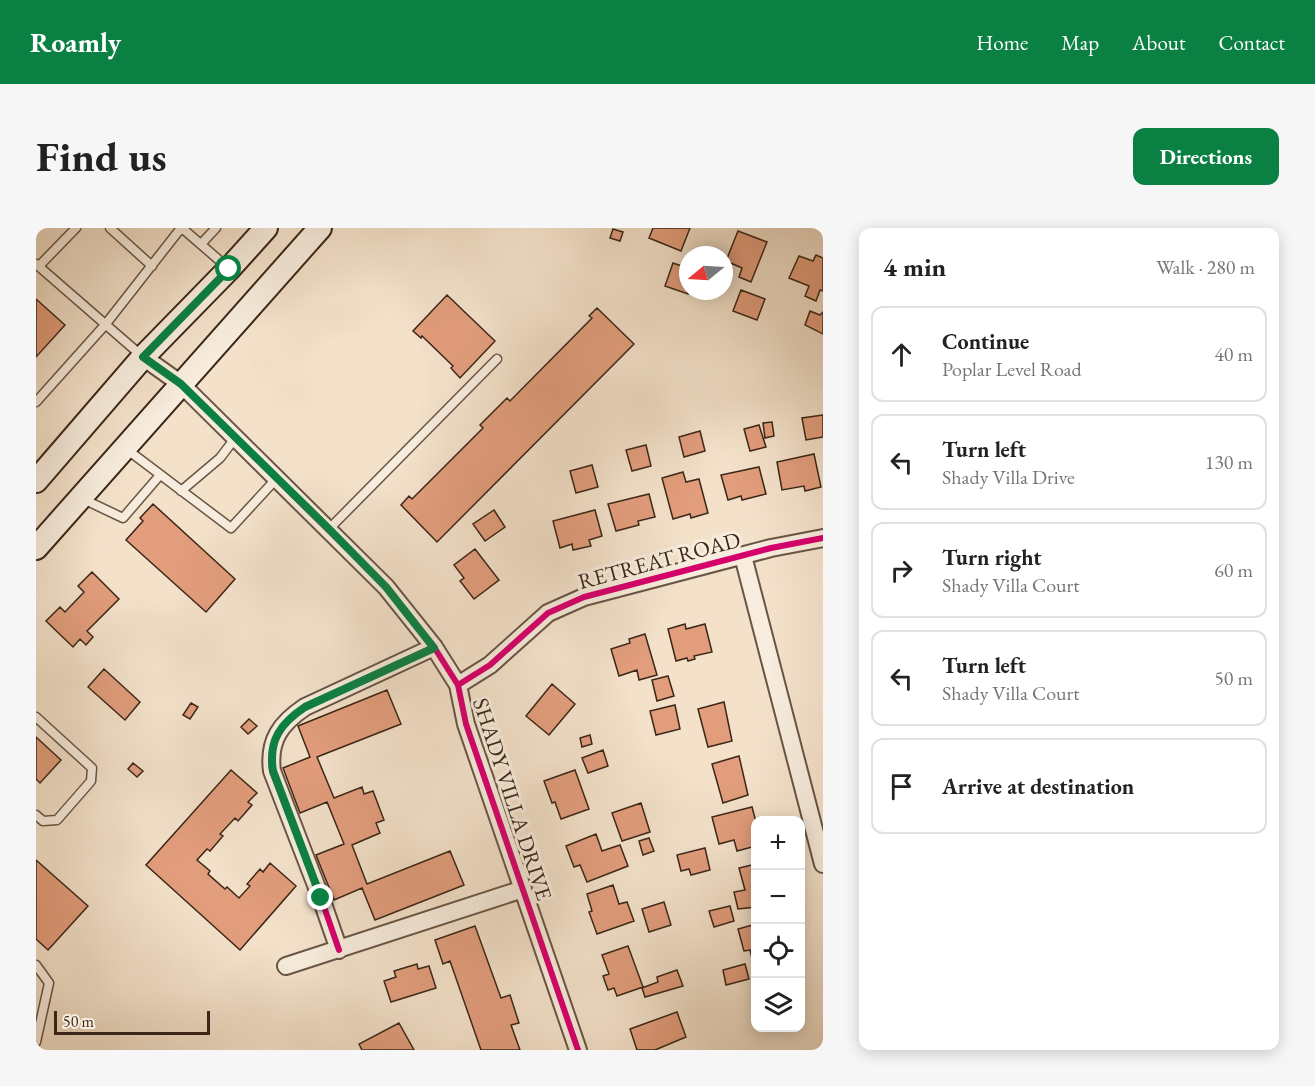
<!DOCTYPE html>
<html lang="en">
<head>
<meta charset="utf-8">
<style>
	:root { --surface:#fff; --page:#f6f6f6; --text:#222; --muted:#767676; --line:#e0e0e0; --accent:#0b8043 }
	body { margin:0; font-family:"EB Garamond",serif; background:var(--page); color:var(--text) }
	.controls { position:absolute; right:18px; bottom:18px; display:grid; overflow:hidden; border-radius:12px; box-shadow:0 3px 15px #0003 }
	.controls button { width:54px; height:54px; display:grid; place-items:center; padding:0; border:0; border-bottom:2px solid var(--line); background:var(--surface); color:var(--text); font:30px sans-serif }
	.compass { position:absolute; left:643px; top:18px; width:54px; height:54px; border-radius:50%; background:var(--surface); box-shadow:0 3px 15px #0003; rotate:252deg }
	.scale { position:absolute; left:18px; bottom:15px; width:156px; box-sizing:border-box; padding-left:6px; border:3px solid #3b2617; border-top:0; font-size:16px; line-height:21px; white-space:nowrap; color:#3b2617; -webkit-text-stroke:4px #f7ecdd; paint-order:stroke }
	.stop { position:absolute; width:18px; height:18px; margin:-14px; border:4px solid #0b8043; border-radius:50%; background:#fff }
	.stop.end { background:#0b8043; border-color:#fff; box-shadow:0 2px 6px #0008 }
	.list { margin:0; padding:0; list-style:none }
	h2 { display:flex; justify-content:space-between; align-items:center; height:78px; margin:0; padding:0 24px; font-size:26px }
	h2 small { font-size:20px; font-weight:400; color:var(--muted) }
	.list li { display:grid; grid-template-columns:39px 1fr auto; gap:18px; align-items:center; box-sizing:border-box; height:96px; margin:0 12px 12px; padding:0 12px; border:2px solid var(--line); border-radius:12px }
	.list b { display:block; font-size:22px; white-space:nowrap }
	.list p { margin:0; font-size:20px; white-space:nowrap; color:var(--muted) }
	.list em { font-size:20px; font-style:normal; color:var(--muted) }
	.icon { flex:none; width:33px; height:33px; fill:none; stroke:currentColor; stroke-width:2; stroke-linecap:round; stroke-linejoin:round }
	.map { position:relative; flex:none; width:787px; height:822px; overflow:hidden; border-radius:12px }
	header { display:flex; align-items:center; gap:36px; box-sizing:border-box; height:84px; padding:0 30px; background:var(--accent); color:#fff }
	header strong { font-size:28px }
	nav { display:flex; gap:33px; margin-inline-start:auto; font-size:21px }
	.intro { display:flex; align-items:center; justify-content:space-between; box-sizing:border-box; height:144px; padding:0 36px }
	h1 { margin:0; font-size:42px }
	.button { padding:15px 27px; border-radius:12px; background:var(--accent); color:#fff; font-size:21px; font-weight:700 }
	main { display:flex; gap:36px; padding:0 36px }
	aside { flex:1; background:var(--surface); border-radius:12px; box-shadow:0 3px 15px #0003 }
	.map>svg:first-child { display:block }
	.building { fill:#e29d7c; stroke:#3b2617; stroke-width:1.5 }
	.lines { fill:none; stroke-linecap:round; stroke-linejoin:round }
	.lane-casing { stroke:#695544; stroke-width:11 }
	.street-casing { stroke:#695544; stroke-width:20 }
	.secondary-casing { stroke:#3b2617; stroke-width:26 }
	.lane { stroke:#f7ecdd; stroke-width:8 }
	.street { stroke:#f7ecdd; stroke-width:16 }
	.secondary { stroke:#f7ecdd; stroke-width:22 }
	.cycleway-casing { stroke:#f7ecdd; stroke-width:10 }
	.cycleway { stroke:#d6006c; stroke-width:6 }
	.route { stroke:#0b8043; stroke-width:8 }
	.labels { text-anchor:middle; stroke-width:6; stroke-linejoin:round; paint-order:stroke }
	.street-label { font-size:22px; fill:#3b2617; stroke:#f7ecdd }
</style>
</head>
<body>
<header>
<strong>Roamly</strong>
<nav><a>Home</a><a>Map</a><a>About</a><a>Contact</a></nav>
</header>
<div class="intro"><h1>Find us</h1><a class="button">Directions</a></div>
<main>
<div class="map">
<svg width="787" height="822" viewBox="0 0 787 822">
	<rect width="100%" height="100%" fill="#f3e1ca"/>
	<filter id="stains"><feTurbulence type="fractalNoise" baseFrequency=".00333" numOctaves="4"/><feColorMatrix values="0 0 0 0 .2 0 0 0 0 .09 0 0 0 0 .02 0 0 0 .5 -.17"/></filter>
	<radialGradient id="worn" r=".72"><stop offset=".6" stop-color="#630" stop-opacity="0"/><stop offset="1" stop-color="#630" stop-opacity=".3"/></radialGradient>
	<!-- building -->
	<path class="building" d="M617 0H654L645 23 613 10Z
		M577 1 587 4 584 13 574 10Z
		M702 3 731 14 715 54 703 49 706 40 690 33Z
		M780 27 787 30V63L784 62 780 73 769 68 773 58 753 50 763 28 777 33Z
		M637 35 652 40V66L629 58Z
		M705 62 729 71 721 92 697 83Z
		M411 67 459 113 424 150 415 140 417 138 386 108 385 110 377 103Z
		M0 71 29 97 0 129Z
		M561 80 598 116 401 314 365 277 373 268 376 271 447 200 444 197 471 170 474 173 556 90 553 88Z
		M774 83 784 87 787 84V106L769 97Z
		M787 187V209L770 212 766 190Z
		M736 194 738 208 729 210 727 195Z
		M723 197 730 219 714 223 708 201Z
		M664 203 669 223 648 229 643 209Z
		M610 217 615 238 596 243 590 222Z
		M778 226 785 259 769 263 768 258 746 262 741 234Z
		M556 237 562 259 540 265 534 243Z
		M723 239 730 266 706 272 705 268 692 272 685 247Z
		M647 244 650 254 663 251 672 285 655 290 654 286 637 291 626 250Z
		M613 266 619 289 602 293 603 297 580 303 572 276Z
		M117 276 199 351 170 384 90 312 107 293 104 290Z
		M458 282 469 299 449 313 437 296Z
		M559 282 566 308 553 312 555 318 537 322 536 316 524 320 517 293Z
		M439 321 463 352 438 371 424 353 428 350 418 337Z
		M56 344 83 371 51 403 57 409 50 417 44 411 37 419 10 393 24 379 29 384 48 364 42 358Z
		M649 396 650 401 669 396 676 424 658 428 659 431 652 433 651 430 640 433 632 401Z
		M609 406 621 447 603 452 601 442 583 448 575 421 594 415 593 411Z
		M68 441 104 474 89 492 52 459Z
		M632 448 638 468 621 473 616 452Z
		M516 456 539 476 513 507 490 488Z
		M351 462 365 496 281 529 298 570 326 559 328 566 337 563 348 592 340 595 344 605 316 617 331 656 414 623 428 657 339 692 326 660 298 672 280 627 308 616 291 574 264 585 247 540 274 529 262 498Z
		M688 474 696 513 672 519 662 481Z
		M155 475 162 479 154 491 147 487Z
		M639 477 644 501 620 507 614 483Z
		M213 491 221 498 212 506 205 499Z
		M554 507 556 516 546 519 544 510Z
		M0 509 25 532 4 555 0 551Z
		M567 522 572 538 552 545 546 530Z
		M703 528 712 567 687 575 676 536Z
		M97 535 107 543 101 549 92 541Z
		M195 542 221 565 212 574 216 577 202 593 199 590 184 606 187 608 174 623 171 621 161 632 174 643 172 646 189 661 191 659 203 670 214 658 211 656 224 641 227 644 234 635 260 658 204 722 110 637Z
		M539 542 553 581 525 591 519 574 516 575 508 553Z
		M605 575 614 604 586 613 576 585Z
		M716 579 720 594V618L701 623 698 612 683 616 676 589Z
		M560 606 566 623 584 617 592 638 551 654 544 637 538 639 530 618Z
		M613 610 618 623 607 627 603 613Z
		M669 620 674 642 655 647 653 641 645 643 641 627Z
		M0 632 52 678 12 722 0 711Z
		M720 636V679L702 681 698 664 709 662 703 640Z
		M577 657 583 676 591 674 598 693 561 706 553 684 556 683 551 666Z
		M628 674 635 697 613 704 606 681Z
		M694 678 698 693 678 699 673 683Z
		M720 696V738H718L714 722 708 723 702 701Z
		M439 698 465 770 474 767 483 795 475 797 484 822H445L414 733 407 736 399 712Z
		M592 718 607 759 581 768 578 760 572 762 567 748 573 746 566 727Z
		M381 736 382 741 393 738 400 760 355 774 348 753 360 749 358 743Z
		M709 736 713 751 690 757 687 742Z
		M641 742 647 758 609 769 606 760 622 754 621 749Z
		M641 784 650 809 619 822H601L594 801Z
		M363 795 378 822H326L323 816Z"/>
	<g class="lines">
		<!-- lane casing -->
		<g class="lane-casing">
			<path id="lane" d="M74 0 116 38
				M146 0 191 39
				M165 16 180 0
				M0 36 107 129
				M3 38 40 0
				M0 174 69 97 145 0
				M89 220 195 300 241 250
				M145 263 184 230 200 209
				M45 270 87 290 124 247
				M293 301 461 131
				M0 489 56 540 55 553 21 592 7 593 0 587
				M0 737 13 755 0 814"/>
		</g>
		<!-- street casing -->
		<g class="street-casing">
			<path id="street" d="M107 129 145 156 350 359 398 419 422 457 430 496 542 822
				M707 328 787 636
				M422 457 454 437 512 385 548 369 735 320 787 310
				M303 722 285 670 236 543C232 512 245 495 269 479L398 419
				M250 738 487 661"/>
		</g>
		<!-- secondary casing -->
		<g class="secondary-casing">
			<path id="secondary" d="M0 253 107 129 193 41 230 0
				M0 320 284 0"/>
		</g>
		<!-- lane -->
		<use href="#lane" class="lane"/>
		<!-- street -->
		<use href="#street" class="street"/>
		<!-- secondary -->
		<use href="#secondary" class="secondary"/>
		<!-- cycleway casing -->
		<g class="cycleway-casing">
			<path id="cycleway" d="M107 129 145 156 350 359 398 419 422 457 430 496 542 822
				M422 457 454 437 512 385 548 369 735 320 787 310
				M303 722 285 670 236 543C232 512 245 495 269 479L398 419"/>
		</g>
		<!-- cycleway -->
		<use href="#cycleway" class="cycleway"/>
	</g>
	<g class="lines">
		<!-- route -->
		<path class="route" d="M193 41 107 129 145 156 293 301 350 359 398 420 269 479C245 495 232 512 237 543L285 670"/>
	</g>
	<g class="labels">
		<!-- street labels -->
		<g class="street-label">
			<text transform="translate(623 332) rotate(-15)" y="8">RETREAT ROAD</text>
			<text transform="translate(477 571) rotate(72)" y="8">SHADY VILLA DRIVE</text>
		</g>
	</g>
	<rect width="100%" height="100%" filter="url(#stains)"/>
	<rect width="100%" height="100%" fill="url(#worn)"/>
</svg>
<div class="controls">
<button>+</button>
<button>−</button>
<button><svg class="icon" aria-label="locate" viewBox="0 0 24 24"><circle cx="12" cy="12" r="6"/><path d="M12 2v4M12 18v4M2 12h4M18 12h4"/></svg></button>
<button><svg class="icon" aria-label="layers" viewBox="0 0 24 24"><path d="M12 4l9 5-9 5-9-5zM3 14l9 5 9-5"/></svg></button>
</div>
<svg class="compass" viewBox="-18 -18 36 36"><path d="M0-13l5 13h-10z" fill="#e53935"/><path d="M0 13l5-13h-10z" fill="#767676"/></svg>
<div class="scale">50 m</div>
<div class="stop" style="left:193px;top:41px"></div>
<div class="stop end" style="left:285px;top:670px"></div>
</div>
<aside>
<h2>4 min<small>Walk · 280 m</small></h2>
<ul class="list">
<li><svg class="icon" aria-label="ahead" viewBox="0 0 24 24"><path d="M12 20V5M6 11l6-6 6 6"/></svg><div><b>Continue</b><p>Poplar Level Road</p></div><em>40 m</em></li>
<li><svg class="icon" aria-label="left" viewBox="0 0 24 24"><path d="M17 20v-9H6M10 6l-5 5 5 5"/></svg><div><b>Turn left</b><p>Shady Villa Drive</p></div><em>130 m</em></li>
<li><svg class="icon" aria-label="right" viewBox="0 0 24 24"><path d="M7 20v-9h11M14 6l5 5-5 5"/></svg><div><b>Turn right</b><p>Shady Villa Court</p></div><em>60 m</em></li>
<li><svg class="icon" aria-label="left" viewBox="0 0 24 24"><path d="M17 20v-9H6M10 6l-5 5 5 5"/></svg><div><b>Turn left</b><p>Shady Villa Court</p></div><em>50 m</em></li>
<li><svg class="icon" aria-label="arrive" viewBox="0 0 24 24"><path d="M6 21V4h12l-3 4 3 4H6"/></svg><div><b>Arrive at destination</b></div></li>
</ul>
</aside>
</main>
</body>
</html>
